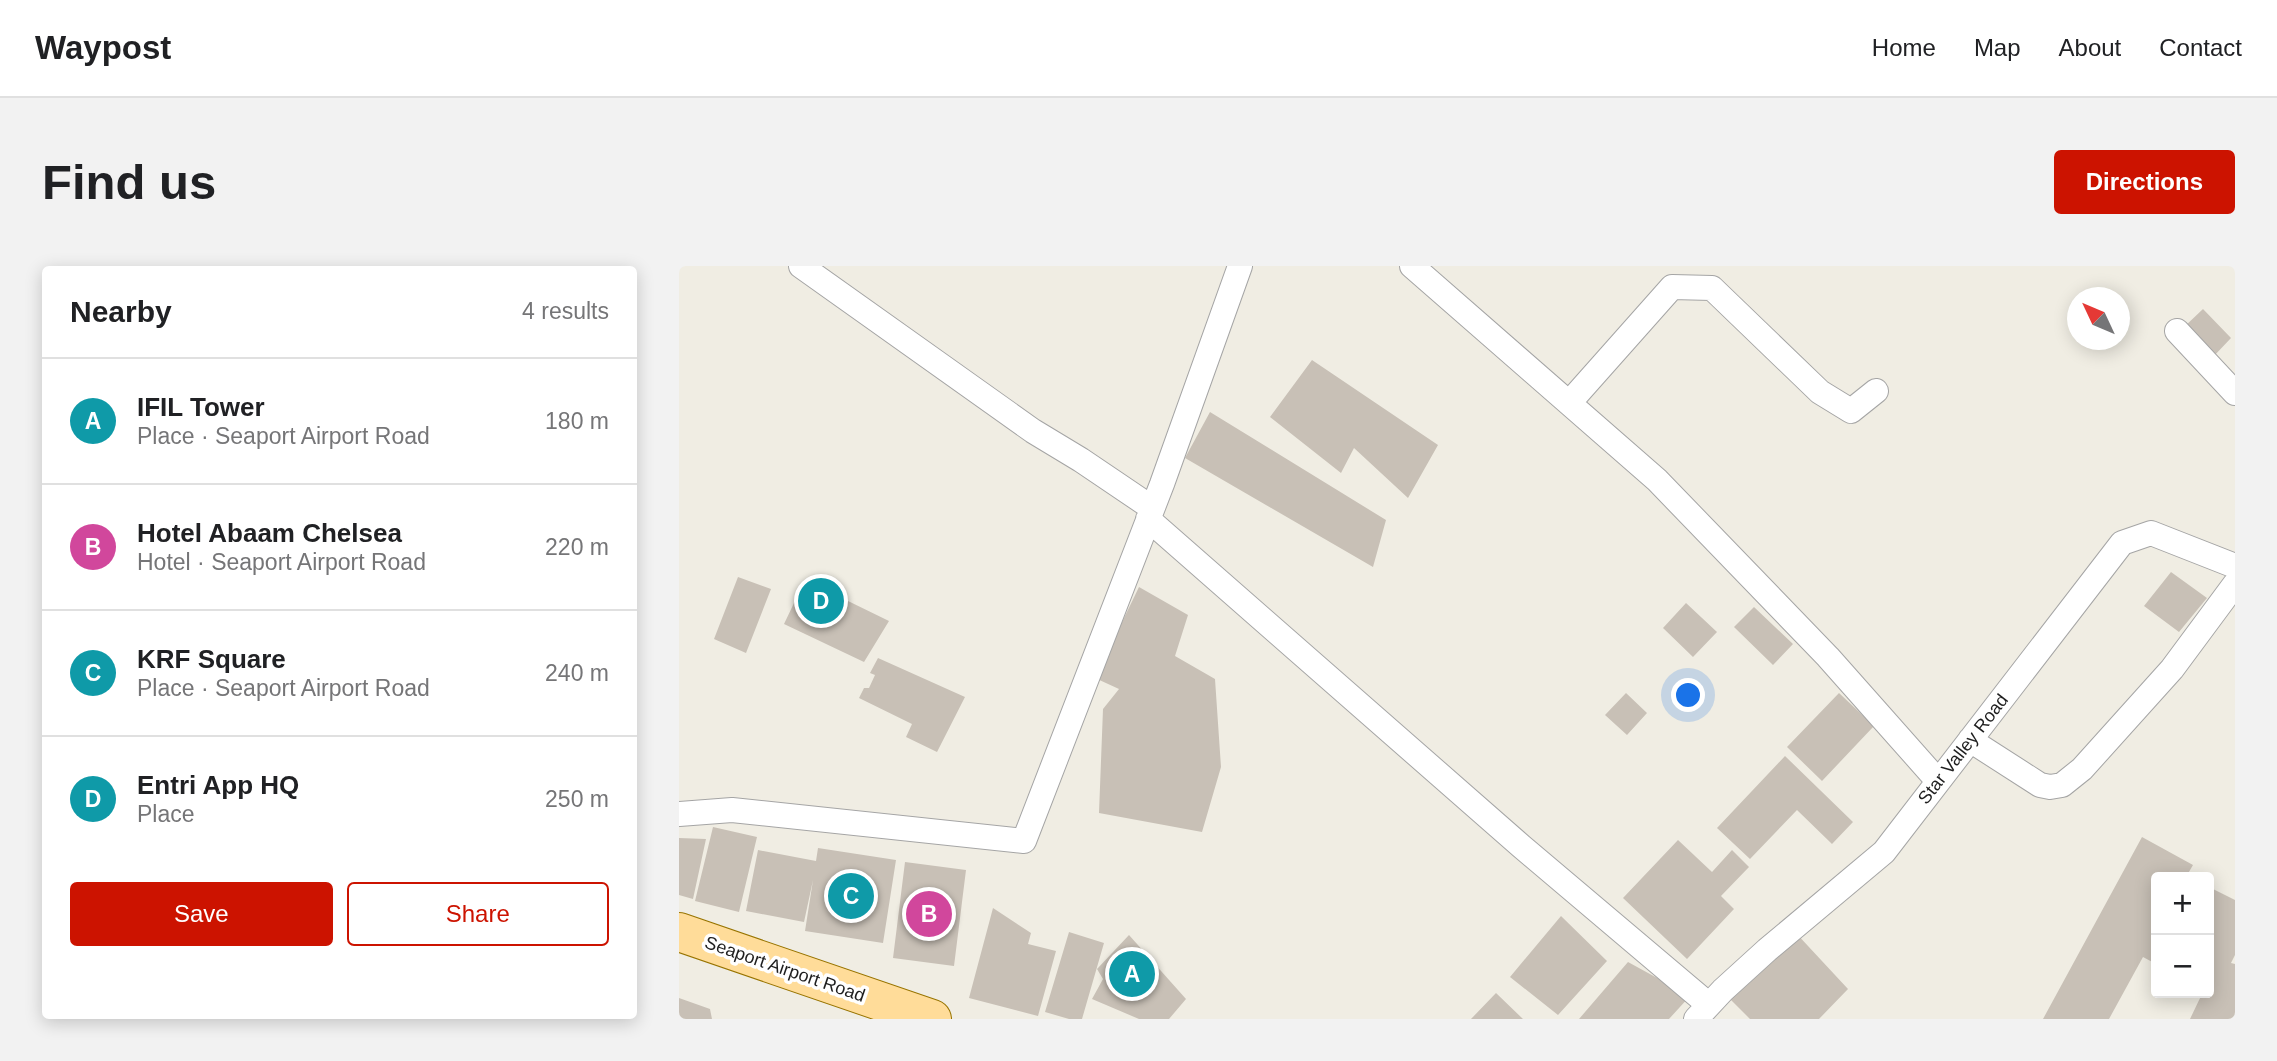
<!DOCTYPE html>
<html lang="en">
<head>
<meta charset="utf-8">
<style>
	:root { --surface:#fff; --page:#f2f2f2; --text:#202124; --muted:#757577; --line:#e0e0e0; --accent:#cc1300 }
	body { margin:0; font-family:Arial,sans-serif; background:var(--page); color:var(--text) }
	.controls { position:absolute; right:21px; bottom:21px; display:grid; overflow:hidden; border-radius:7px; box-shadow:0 4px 18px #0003 }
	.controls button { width:63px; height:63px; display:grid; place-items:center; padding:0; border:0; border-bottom:2px solid var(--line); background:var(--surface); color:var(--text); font:35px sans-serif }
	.compass { position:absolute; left:1388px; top:21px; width:63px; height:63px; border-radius:50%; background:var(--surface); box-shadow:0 4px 18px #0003; rotate:314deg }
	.you { position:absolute; left:1010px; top:430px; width:24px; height:24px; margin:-18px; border:5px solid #fff; border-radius:50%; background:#1a73e8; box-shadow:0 0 0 10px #1a73e833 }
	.badge { display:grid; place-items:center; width:46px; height:46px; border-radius:50%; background:var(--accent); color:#fff; font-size:23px; font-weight:700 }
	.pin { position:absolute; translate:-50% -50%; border:4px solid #fff; box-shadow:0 2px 7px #0006 }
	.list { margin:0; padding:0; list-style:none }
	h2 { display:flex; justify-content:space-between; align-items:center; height:91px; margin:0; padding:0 28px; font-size:30px }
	h2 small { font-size:23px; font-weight:400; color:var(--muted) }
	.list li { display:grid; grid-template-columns:46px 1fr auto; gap:21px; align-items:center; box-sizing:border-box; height:126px; padding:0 28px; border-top:2px solid var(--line) }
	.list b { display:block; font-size:26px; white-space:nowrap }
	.list p { margin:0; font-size:23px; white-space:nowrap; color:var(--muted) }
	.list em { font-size:23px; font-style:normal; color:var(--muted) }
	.actions { display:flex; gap:14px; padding:21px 28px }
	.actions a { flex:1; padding:16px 0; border:2px solid var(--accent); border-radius:7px; text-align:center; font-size:24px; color:var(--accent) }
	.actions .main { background:var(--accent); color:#fff }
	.map { position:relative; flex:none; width:1556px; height:753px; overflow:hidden; border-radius:7px }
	header { display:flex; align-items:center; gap:42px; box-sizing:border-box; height:98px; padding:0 35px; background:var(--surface); border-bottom:2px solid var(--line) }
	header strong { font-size:33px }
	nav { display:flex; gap:38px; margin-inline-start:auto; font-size:24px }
	.intro { display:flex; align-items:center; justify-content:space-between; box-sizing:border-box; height:168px; padding:0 42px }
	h1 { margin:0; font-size:49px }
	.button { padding:18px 32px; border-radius:7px; background:var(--accent); color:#fff; font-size:24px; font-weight:700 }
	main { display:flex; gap:42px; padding:0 42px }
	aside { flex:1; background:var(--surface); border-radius:7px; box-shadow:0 4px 18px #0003 }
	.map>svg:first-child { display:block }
	.building { fill:#c8c0b6 }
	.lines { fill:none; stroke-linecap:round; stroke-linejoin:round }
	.street-casing { stroke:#a5a5a5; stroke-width:26 }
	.primary-casing { stroke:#987400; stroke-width:40 }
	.street { stroke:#fff; stroke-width:24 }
	.primary { stroke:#ffdc99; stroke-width:38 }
	.labels { text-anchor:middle; stroke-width:7; stroke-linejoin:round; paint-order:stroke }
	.street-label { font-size:18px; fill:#1e1e1e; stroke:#fff }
</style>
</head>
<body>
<header>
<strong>Waypost</strong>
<nav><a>Home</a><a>Map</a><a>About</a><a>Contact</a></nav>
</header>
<div class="intro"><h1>Find us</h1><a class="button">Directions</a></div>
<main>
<aside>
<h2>Nearby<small>4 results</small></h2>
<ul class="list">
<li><span class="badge" style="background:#0f9aa8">A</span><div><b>IFIL Tower</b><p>Place · Seaport Airport Road</p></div><em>180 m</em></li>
<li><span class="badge" style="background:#d1479c">B</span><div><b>Hotel Abaam Chelsea</b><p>Hotel · Seaport Airport Road</p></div><em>220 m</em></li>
<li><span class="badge" style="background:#0f9aa8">C</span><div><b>KRF Square</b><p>Place · Seaport Airport Road</p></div><em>240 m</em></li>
<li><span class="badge" style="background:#0f9aa8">D</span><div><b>Entri App HQ</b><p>Place</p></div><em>250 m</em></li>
</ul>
<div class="actions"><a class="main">Save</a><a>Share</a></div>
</aside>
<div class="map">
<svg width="1556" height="753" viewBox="0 0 1556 753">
	<rect width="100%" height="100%" fill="#f0ede3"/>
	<!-- building -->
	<path class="building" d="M1524 43 1552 72 1534 91 1504 62Z
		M633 94 759 179 729 232 675 182 662 207 591 151Z
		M531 146 707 254 694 301 506 192Z
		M1492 306 1528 332 1500 366 1465 340Z
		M59 311 92 323 67 387 35 373Z
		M126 314 210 355 185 396 105 358Z
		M460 321 509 349 496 390 536 413 542 501 523 566 420 547 424 443 440 423 416 412Z
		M1007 337 1038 366 1014 391 984 362Z
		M1075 341 1114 378 1094 399 1055 361Z
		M199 392 286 431 258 486 227 471 233 458 180 432 185 422H190L196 409 191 407Z
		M947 427 968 447 948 469 926 449Z
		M1160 427 1195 460 1143 515 1108 481Z
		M1106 490 1174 556 1153 578 1118 544 1071 593 1038 562Z
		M34 561 78 571 60 646 16 635Z
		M1463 571 1514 599 1507 611H1477V698L1464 691 1430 753H1364Z
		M0 572 27 573 14 633 0 629Z
		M999 574 1033 606 1053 584 1070 601 1042 630 1055 643 1008 693 944 632Z
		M139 582 217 594 204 677 126 665 134 614 125 656 67 645 79 584 137 595Z
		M226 596 287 604 275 700 214 692Z
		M1530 621 1556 634V689L1552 697 1556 698V753H1511L1522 730 1515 727H1530Z
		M314 642 352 667 349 678 377 685 359 750 290 732Z
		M882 650 928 695 879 749 831 711Z
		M390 666 425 677 403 753H390L366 746Z
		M1116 666 1169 723 1140 753H1071L1047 729Z
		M450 669 507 733 490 753H460L413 733 424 713 418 703Z
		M949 696 1011 730 990 753H900Z
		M817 727 844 753H792Z
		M0 732 31 743 33 753H0Z"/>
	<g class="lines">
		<!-- street casing -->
		<g class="street-casing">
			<path id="street" d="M122 0 354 165 402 194 473 242
				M733 0 978 214 1149 391 1259 515
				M1498 65 1556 127
				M890 137 993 21 1033 22 1141 126 1172 145 1197 125
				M469 253 842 580 1030 739
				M1291 474 1361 519 1371 521 1383 519 1403 503 1493 403 1556 318
				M0 548 53 544 345 575 483 218 561 0
				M1017 753 1044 724 1088 684 1205 586 1443 277 1472 267 1556 300"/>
		</g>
		<!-- primary casing -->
		<g class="primary-casing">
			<path id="primary" d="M0 666 253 753"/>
		</g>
		<!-- street -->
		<use href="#street" class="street"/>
		<!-- primary -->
		<use href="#primary" class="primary"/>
	</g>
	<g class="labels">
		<!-- street labels -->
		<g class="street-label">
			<text transform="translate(1284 483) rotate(-52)" y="6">Star Valley Road</text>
			<text transform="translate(106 703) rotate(19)" y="6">Seaport Airport Road</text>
		</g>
	</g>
</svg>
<div class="controls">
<button>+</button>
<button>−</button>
</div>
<svg class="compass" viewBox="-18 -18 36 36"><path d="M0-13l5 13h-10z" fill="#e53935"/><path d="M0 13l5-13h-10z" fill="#757577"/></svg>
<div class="you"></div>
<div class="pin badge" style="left:453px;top:708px;background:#0f9aa8">A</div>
<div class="pin badge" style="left:250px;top:648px;background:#d1479c">B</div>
<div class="pin badge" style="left:172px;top:630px;background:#0f9aa8">C</div>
<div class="pin badge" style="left:142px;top:335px;background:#0f9aa8">D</div>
</div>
</main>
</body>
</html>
